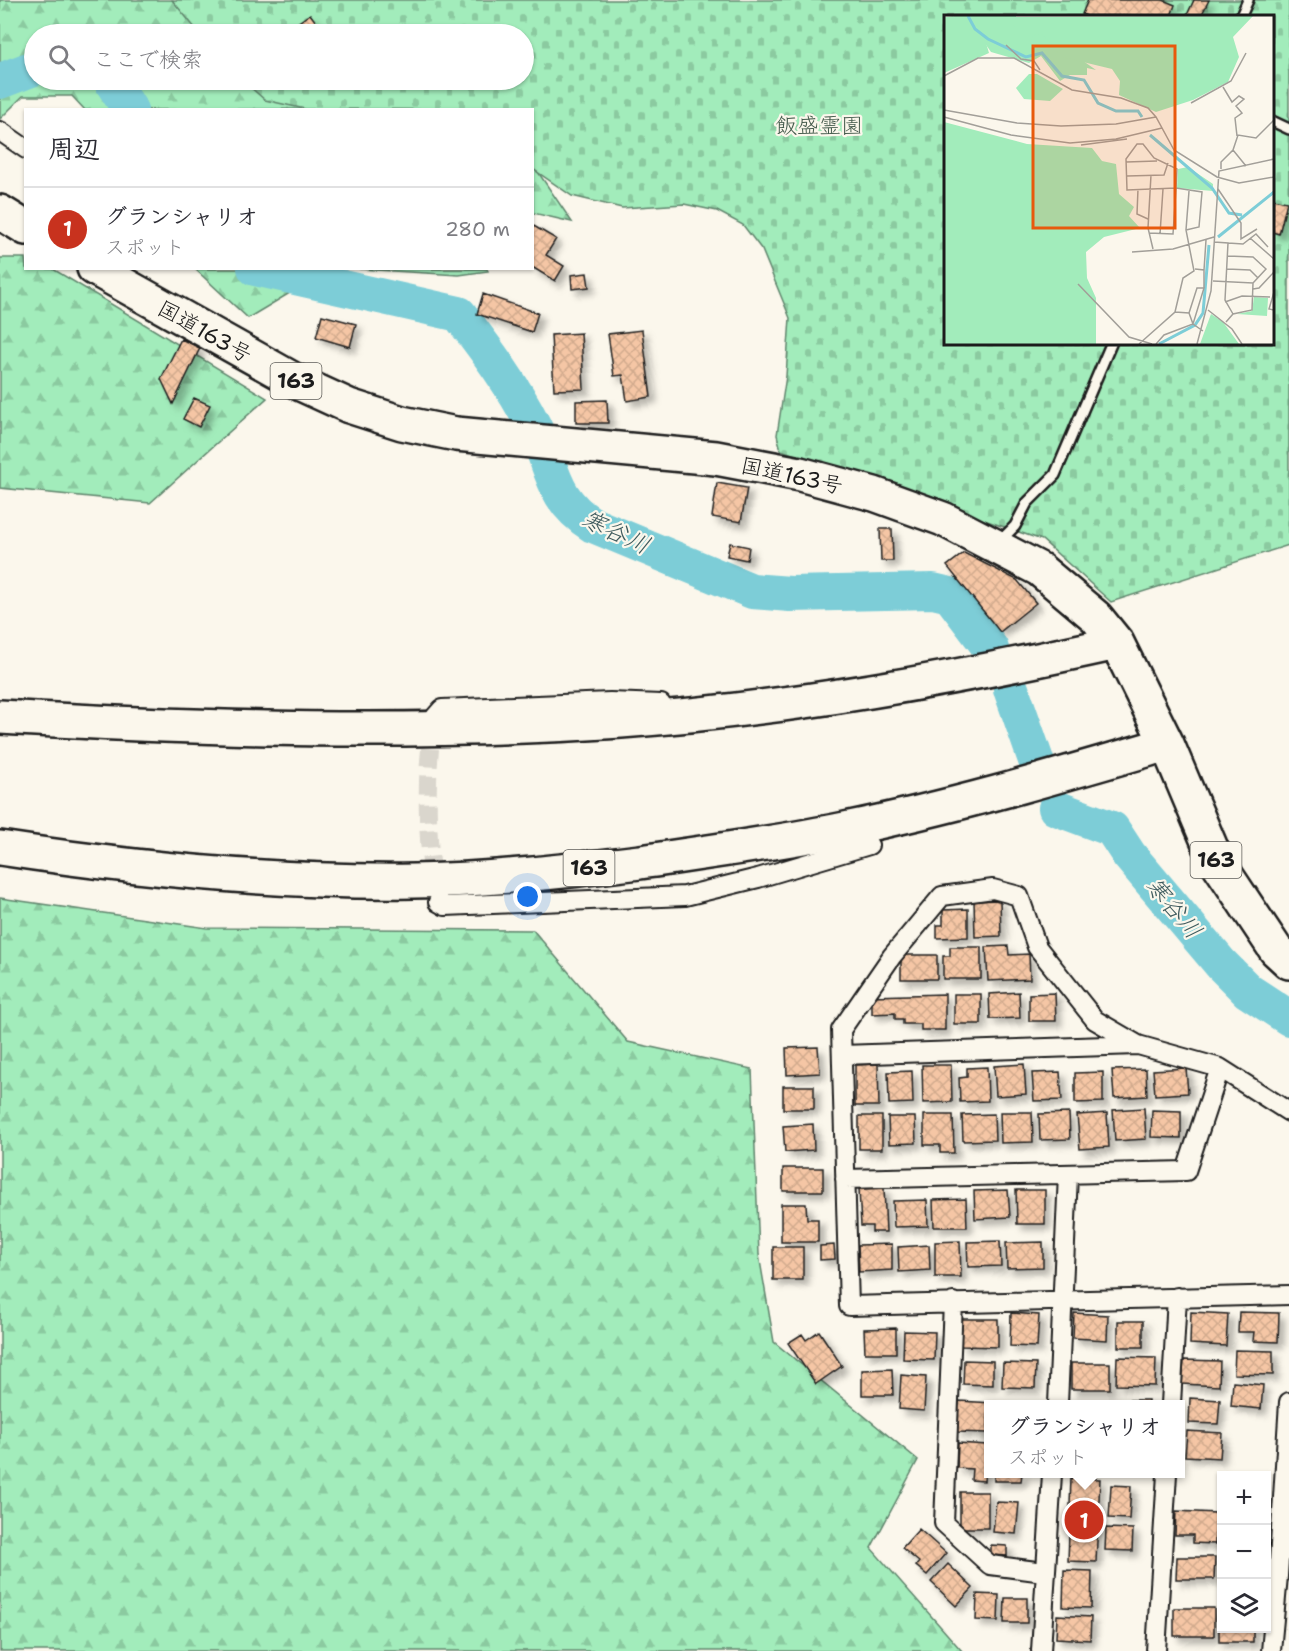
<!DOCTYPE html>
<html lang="ja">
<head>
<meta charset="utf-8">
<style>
	:root { --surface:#fff; --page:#f7f7f7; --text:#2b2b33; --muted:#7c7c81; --line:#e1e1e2; --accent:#c8321e }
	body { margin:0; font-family:"Shantell Sans","Klee One",sans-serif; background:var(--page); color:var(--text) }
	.controls { position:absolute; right:18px; bottom:18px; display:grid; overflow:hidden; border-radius:0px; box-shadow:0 2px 4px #0004 }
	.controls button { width:54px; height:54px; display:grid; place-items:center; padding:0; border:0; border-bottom:2px solid var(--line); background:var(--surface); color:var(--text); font:30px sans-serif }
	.you { position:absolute; left:528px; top:897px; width:21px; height:21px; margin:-15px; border:4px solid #fff; border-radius:50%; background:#1a73e8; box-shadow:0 0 0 9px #1a73e833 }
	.badge { display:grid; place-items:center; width:39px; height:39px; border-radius:50%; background:var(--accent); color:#fff; font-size:20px; font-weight:700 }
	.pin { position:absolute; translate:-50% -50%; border:3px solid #fff; box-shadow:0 2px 6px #0006 }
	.popup { position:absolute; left:984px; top:1400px; width:201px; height:78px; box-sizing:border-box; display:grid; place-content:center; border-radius:0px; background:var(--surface); filter:drop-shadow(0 2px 4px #0005); font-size:20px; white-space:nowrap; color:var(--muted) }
	.popup b { font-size:22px; color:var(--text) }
	.popup::after { content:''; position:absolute; left:50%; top:100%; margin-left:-12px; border:12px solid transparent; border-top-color:var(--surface) }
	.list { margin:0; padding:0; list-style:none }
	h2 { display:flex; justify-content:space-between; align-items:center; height:78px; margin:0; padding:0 24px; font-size:26px }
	h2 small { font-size:20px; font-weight:400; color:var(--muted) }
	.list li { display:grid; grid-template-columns:39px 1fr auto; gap:18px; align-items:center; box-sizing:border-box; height:84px; padding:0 24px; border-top:2px solid var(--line) }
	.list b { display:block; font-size:22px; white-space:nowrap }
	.list p { margin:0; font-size:20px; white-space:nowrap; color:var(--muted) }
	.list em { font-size:20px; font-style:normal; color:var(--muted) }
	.icon { flex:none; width:33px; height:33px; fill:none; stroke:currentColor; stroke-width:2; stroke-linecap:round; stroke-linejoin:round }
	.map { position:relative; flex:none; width:1289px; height:1651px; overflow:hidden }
	.search { position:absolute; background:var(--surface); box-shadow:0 2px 4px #0004; left:24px; top:24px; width:510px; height:66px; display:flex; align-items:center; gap:15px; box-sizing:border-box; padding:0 21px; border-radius:33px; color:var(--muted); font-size:22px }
	.panel { position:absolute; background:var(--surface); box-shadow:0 2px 4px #0004; left:24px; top:108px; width:510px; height:162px; border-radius:0px }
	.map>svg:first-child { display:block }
	.forest { fill:url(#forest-firs); stroke:#5f846c; stroke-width:1.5 }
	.cemetery { fill:url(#cemetery-stones); stroke:#5f846c; stroke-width:1.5; fill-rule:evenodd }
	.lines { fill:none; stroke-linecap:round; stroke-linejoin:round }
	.river { stroke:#7dcdd7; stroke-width:36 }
	.building { fill:url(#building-cross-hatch); stroke:#1c1c1c; stroke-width:1.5; filter:url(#shadow) }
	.street-tunnel { stroke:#dad6cd; stroke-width:18; stroke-dasharray:18 9; stroke-linecap:butt }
	.lane-casing { stroke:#1c1c1c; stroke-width:14 }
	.street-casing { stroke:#1c1c1c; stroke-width:22 }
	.highway-casing { stroke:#1c1c1c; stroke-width:38 }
	.lane { stroke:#fbf7ec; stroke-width:9 }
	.street { stroke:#fbf7ec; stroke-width:18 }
	.highway { stroke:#fbf7ec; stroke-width:33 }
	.labels { text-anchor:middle; stroke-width:4.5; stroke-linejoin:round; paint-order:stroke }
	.shield { fill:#fbf7ec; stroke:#5f5e5a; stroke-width:1.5 }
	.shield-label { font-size:21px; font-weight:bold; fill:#1c1c1c }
	.park-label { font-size:22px; fill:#445a4c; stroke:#fbf7ec }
	.street-label { font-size:22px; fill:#1c1c1c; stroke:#fbf7ec }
	.water-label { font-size:24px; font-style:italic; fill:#3e5a5d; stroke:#fbf7ec }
	.inset-river { fill:none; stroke:#7dcdd7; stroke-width:3 }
	.inset-road { fill:none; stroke:#a29f99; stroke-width:1.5 }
	.view { fill:#e8590c; fill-opacity:0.15; stroke:#e8590c; stroke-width:3 }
	.inset-edge { fill:none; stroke:#1c1c1c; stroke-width:3 }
</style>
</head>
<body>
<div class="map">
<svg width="1289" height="1651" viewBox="0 0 1289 1651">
	<defs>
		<pattern id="forest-firs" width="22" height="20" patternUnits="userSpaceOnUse" patternTransform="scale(1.5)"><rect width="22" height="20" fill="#a2ecbb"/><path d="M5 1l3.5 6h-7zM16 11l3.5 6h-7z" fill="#8bcaa0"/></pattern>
		<pattern id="cemetery-stones" width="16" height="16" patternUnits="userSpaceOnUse" patternTransform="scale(1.5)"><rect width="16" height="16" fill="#a2ecbb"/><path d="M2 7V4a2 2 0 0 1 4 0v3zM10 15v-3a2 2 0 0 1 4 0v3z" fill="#8bcaa0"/></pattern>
		<pattern id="building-cross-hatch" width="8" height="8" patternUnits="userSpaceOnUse" patternTransform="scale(1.5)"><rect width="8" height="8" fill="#f5c6a5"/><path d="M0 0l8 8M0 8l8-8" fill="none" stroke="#d1aa8d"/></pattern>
		<filter id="shadow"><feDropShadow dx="5.5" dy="5.5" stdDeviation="3" flood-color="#0004"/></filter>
	</defs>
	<rect width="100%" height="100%" fill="#fbf7ec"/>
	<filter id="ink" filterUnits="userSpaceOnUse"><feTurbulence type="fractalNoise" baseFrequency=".0167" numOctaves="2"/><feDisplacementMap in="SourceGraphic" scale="12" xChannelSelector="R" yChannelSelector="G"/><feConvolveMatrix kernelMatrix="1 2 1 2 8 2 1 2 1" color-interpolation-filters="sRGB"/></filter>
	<g filter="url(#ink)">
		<!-- forest -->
		<path class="forest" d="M0 0H173L215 34H34V80H273L312 109 85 110 72 96H23L0 119Z
			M532 168 538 172 572 222 533 213Z
			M0 258H25L26 268 53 269 267 398 150 503 0 488Z
			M195 269H330L248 318Z
			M487 269 488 271 459 275 359 269Z
			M0 898 207 928 533 930 628 1042 752 1069 759 1255 774 1342 918 1460 871 1548 962 1651H0Z"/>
		<!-- cemetery -->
		<path class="cemetery" d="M172 0H1289V545L1111 602 1042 540 781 450 777 435 786 376 790 318 762 250 743 225 717 211 684 204 622 208 572 196 533 169 532 110 305 109 265 100 242 80H524V34H200ZM946 16H1272V344H946Z"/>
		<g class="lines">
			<!-- river -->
			<path class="river" d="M111 80 130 110
				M0 81 34 68
				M255 268 459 314C486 349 513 385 533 425 553 464 550 499 593 525L752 591 790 594 933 591 950 595 991 649
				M1011 689 1039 769
				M1056 808 1112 829 1129 855 1221 964 1248 991 1289 1018"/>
		</g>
		<!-- building -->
		<path class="building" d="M1088 0H1163L1175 5 1171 16H1087L1082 14Z
			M1194 0H1209L1201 16 1187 15Z
			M310 14 325 34H292L289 29Z
			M1273 199 1287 202 1279 234 1272 232Z
			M532 225 556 239 546 255 564 266 555 281 532 267Z
			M587 273 589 287 572 289 571 275Z
			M483 294 538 313 532 332 477 314Z
			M322 315 356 324 350 347 316 337Z
			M642 330 651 397 627 401 623 375 614 376 608 334Z
			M581 333 584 389 554 390 551 335Z
			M181 339 200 348 173 404 161 379Z
			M194 398 210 405 199 427 183 419Z
			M607 400 608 423H576V401Z
			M717 483 747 488 741 522 712 517Z
			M880 529H892L893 561H881Z
			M730 543 749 547 747 560 727 556Z
			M964 553 1017 580 1036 603 1000 632 947 566Z
			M1000 900 1001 936 975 937 974 901Z
			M968 909V937L937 938V925H943V910Z
			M1008 946 1009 955 1029 954 1030 979 988 981 986 947Z
			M950 947H981V979H943V956H950Z
			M901 955H937V979H901Z
			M1019 992 1020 1018 990 1019 989 994Z
			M1055 993 1056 1021H1029V994Z
			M945 994V1030H921V1024H903V1019H895V1013L872 1014V996Z
			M954 994H981V1024H954Z
			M818 1047 820 1073 787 1075 786 1048Z
			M878 1064 879 1106H855V1065Z
			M1024 1064 1026 1094 996 1096 994 1066Z
			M922 1065H951L952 1102 923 1103Z
			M987 1067 988 1101 960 1102 959 1078 967 1077V1068Z
			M1186 1068 1188 1093 1155 1095 1153 1070Z
			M1146 1069 1147 1096 1114 1098 1112 1070Z
			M912 1071 913 1103 889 1104 888 1072Z
			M1060 1072 1062 1100 1034 1101 1032 1073Z
			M1103 1072V1102L1075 1103V1073Z
			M783 1086H814V1109H783Z
			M1144 1108 1146 1139 1115 1141 1113 1110Z
			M1152 1110 1181 1111V1138L1151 1137Z
			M1000 1112H1032L1033 1142 1001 1143Z
			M1069 1113 1070 1139 1040 1140 1039 1114Z
			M1107 1113 1109 1147 1080 1149 1077 1115Z
			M994 1114 995 1140 963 1141 962 1115Z
			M924 1115H953L954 1153H940V1145H924Z
			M859 1116H882V1149H859Z
			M888 1117H915L916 1143 889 1144Z
			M813 1124 814 1150 785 1152 783 1126Z
			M783 1168H823V1191H783Z
			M884 1188 886 1232H872V1226H861L859 1189Z
			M1008 1190 1010 1217 975 1219 974 1191Z
			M1016 1190H1045V1224H1017Z
			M966 1199 967 1227H934L933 1200Z
			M927 1200 928 1226 894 1227 893 1201Z
			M781 1204H806L807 1219H818V1242H781Z
			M960 1241 961 1277H935V1242Z
			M1000 1241 1001 1266 968 1267 967 1242Z
			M1043 1242V1267L1007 1268 1006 1243Z
			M892 1244V1270L859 1272 858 1245Z
			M834 1245 835 1259 820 1260V1246Z
			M929 1245 930 1270 899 1272 898 1247Z
			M773 1247H803V1280H773Z
			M1191 1312 1228 1314 1226 1346 1190 1344Z
			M1239 1312 1279 1313 1278 1342 1253 1341 1254 1332H1238Z
			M1011 1313 1039 1315 1037 1347 1010 1346Z
			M1074 1313 1108 1315 1107 1340 1073 1338Z
			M961 1319H998V1347L961 1346Z
			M1118 1321H1143V1347H1118Z
			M896 1328V1353H865L864 1329Z
			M819 1331 842 1366 816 1384 788 1343 802 1334 806 1340Z
			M904 1331 935 1332 934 1360 903 1359Z
			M1235 1350 1273 1351V1375L1234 1374Z
			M1117 1357 1156 1358 1155 1386 1116 1385Z
			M964 1360 993 1361V1385L963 1384Z
			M1184 1360 1220 1361 1219 1386 1182 1384Z
			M1003 1363 1036 1364 1035 1388 1002 1387Z
			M1071 1363H1110V1389H1071Z
			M892 1369 893 1395H862V1370Z
			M901 1375 926 1377 924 1411 899 1409Z
			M1233 1382 1263 1385 1261 1409 1231 1406Z
			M1190 1398 1220 1400 1218 1424 1189 1423Z
			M1114 1400H1148V1404H1114Z
			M959 1401 994 1403 988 1404V1433L957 1432Z
			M1187 1431 1222 1433 1220 1458 1185 1456Z
			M958 1443 987 1445 984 1481 971 1480 972 1469 957 1468Z
			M994 1474H1022L1021 1481H994Z
			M1071 1478 1100 1479 1096 1562 1068 1561Z
			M1111 1485 1131 1486 1129 1519 1109 1518Z
			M960 1492H988V1528H960Z
			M996 1502 1019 1503 1016 1534 993 1532Z
			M1176 1511 1216 1513 1215 1544 1193 1543V1535H1175Z
			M1106 1528 1133 1529 1132 1551 1105 1550Z
			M919 1529 946 1553 927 1575 916 1566 919 1562 902 1548Z
			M991 1545 1007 1546V1556L991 1555Z
			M1177 1557H1215L1214 1579H1176Z
			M948 1564 973 1588 956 1606 931 1582Z
			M1064 1570 1092 1571 1091 1608 1063 1607Z
			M977 1594 999 1595 998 1621 976 1620Z
			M1005 1598H1027V1623H1004Z
			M1174 1608H1214V1636H1174Z
			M1057 1615 1091 1617 1090 1640 1056 1638Z
			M1219 1620H1222V1628H1253V1642H1219Z"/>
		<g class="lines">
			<!-- street-tunnel -->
			<path class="street-tunnel" d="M434 722C425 765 426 844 435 888"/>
			<!-- lane casing -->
			<g class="lane-casing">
				<path id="lane" d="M1241 16 1248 0
					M1272 121 1289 129
					M999 542 1015 526 1027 503 1055 475 1111 344"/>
			</g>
			<!-- street casing -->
			<g class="street-casing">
				<path id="street" d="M0 131 26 149
					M435 717 442 709 610 702 661 704
					M438 902 445 906 685 896 758 878 869 845
					M842 1055 1137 1045
					M1289 1112 1220 1068 1138 1045 1095 1020 1037 947 1019 896 993 889 942 896 892 956 841 1030 849 1306 1289 1295
					M845 1179 1186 1171 1220 1068
					M953 1302 944 1523 990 1565 1044 1572
					M1058 1404 1068 1174
					M1171 1404 1177 1297
					M1041 1651 1052 1474
					M1156 1651 1167 1474
					M1271 1651 1278 1576 1289 1402"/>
			</g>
			<!-- highway casing -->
			<g class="highway-casing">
				<path id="highway" d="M0 212 26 228
					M94 268 301 384 349 406 402 423 456 434 716 458 800 474 874 494 943 519 1039 569 1096 617 1117 643 1167 744 1216 860 1276 950 1289 962
					M0 717C207 729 413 735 621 721 788 709 954 679 1117 643
					M0 848C137 869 276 883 414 881 490 880 565 871 640 862 708 852 777 843 845 829 954 807 1061 775 1167 744"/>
			</g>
			<!-- lane -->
			<use href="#lane" class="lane"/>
			<!-- street -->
			<use href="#street" class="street"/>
			<!-- highway -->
			<use href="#highway" class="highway"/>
		</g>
	</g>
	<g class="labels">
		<!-- shield labels -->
		<g class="shield">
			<rect x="270.5" y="363" width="51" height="36" rx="4.5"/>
			<rect x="1190.5" y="842" width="51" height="36" rx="4.5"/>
			<rect x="563.5" y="850" width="51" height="36" rx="4.5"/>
		</g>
		<g class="shield-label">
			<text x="296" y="388">163</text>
			<text x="1216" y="867">163</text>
			<text x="589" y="875">163</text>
		</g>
		<!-- park labels -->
		<g class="park-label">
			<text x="819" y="133">飯盛霊園</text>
		</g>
		<!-- street labels -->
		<g class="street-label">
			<text transform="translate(205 331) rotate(29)" y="8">国道163号</text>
			<text transform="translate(792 475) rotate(12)" y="8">国道163号</text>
		</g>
		<!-- water labels -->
		<g class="water-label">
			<text transform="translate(616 532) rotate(25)" y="8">寒谷川</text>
			<text transform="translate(1174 908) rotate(50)" y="8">寒谷川</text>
		</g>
	</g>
	<!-- overview -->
	<g transform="translate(944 15)">
		<rect width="330" height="330" fill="#fbf7ec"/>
		<path d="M9 1H72L71 17 101 19 152 55 143 53V60H126L116 66 97 41 85 48 47 37 40 27 23 19ZM85 59H93L119 74 106 86 80 84 72 73ZM0 107 83 129 148 133 158 146 172 149 175 179 190 192 185 201 196 213 160 222 142 237 143 263 152 283V329H0Z" fill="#a2ecbb"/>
		<path d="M309 1 289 22 295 42 284 67 249 85 212 97 175 80 176 66 168 54 118 42 99 20 91 19 82 31 71 20 69 2Z" fill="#a2ecbb"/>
		<path d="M244 152 269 169V176L233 173 234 154ZM310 282 324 283 323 301 293 299 308 296ZM267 299 279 307 295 329H256Z" fill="#a2ecbb"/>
		<path d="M9 1 42 28 45 38 0 58V2Z" fill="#a2ecbb"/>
		<path class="inset-river" d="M24 1 31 14 44 24 82 42 98 38 118 61 140 65 154 88 172 96H194L198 102M206 120 268 173 285 198 298 200M274 222 330 177M215 329 251 310 259 298 265 230"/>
		<path class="inset-road" d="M62 30 77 44 90 46 96 55M0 61 34 43H70L128 75 177 83 204 93 212 102 230 135 273 162 295 168 330 162M279 72 288 87 295 81 300 84 292 91 298 98 291 103 293 121M247 88 287 66 302 38M0 95 73 108 117 111 172 109 212 102M0 102 67 120 126 128 172 124 218 113M137 130 183 124M289 135 302 151M182 147 213 146M277 154V147L289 135 294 120 312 123 330 105M207 160 204 213 209 234M183 161 220 160 224 148M194 174 193 199 204 204M274 174 297 208V224L313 214M205 218 229 219 230 204 232 173 233 154 210 143 199 129H193L182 144 183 175 232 173 258 177 255 212 242 215M216 219 219 174M306 223 330 244M270 227 284 228 281 285 289 299M284 228 299 229 312 219 324 232M188 237 229 234 270 222M251 254 260 255V273M283 254 306 255 314 263M260 255 262 225M269 266 309 268 322 254 309 242 284 241M134 269 185 322 208 329M309 274 315 273 330 257M330 277 325 294 330 295M281 287 298 281 326 282M264 295 288 314 298 329M231 297 245 298 249 309 259 316M282 307 289 299 308 295 309 268M195 329 231 297 239 263 250 256 242 215 245 176M212 329 220 320 249 309 260 273H253L245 298M253 329 267 276 275 156 330 144"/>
		<path class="view" d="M89 31H231V213H89Z"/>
		<rect width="330" height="330" class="inset-edge"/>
	</g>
</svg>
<div class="controls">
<button>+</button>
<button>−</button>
<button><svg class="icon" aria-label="layers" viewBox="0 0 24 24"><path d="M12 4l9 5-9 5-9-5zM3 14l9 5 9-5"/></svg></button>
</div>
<div class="you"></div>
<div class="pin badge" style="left:1084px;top:1520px">1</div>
<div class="popup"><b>グランシャリオ</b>スポット</div>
<div class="search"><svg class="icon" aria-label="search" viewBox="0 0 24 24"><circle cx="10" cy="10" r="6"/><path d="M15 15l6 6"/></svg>ここで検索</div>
<section class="panel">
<h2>周辺<small></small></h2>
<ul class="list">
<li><span class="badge">1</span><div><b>グランシャリオ</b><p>スポット</p></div><em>280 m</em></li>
</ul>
</section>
</div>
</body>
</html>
